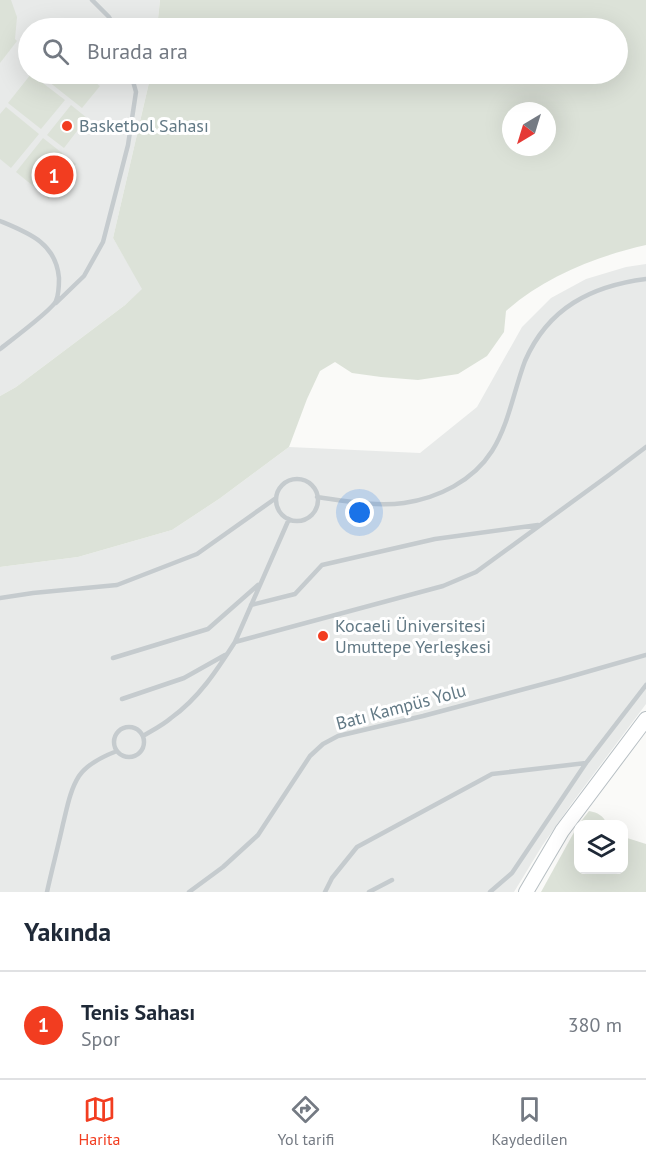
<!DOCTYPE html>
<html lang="tr">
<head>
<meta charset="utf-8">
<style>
	:root { --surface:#fff; --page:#f2f2f3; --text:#1f2937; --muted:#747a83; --line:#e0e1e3; --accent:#f23d20 }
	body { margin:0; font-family:"PT Sans",sans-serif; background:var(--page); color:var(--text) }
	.controls { position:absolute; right:18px; bottom:18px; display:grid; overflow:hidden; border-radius:12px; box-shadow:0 6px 24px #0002 }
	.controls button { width:54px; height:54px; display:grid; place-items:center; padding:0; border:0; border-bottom:2px solid var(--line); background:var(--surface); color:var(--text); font:30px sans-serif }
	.compass { position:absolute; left:502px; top:102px; width:54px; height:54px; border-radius:50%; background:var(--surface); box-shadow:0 6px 24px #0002; rotate:218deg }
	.you { position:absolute; left:360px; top:513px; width:21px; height:21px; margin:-15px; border:4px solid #fff; border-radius:50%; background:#1a73e8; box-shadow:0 0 0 9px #1a73e833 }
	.badge { display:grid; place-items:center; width:39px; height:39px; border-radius:50%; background:var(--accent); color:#fff; font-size:20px; font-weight:700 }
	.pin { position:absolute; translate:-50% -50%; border:3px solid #fff; box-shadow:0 2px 6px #0006 }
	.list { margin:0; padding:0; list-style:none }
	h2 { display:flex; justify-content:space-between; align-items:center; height:78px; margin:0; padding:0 24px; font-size:26px }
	h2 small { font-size:20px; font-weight:400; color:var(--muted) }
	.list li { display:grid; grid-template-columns:39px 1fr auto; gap:18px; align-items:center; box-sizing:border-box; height:108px; padding:0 24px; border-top:2px solid var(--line) }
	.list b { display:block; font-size:22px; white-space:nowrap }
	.list p { margin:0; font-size:20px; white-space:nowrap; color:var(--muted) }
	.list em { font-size:20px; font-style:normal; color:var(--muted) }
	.icon { flex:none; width:33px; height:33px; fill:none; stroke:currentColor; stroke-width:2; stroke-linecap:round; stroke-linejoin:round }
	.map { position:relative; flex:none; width:646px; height:892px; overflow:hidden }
	.search { position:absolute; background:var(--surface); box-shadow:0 6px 24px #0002; left:18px; right:18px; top:18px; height:66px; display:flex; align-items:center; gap:15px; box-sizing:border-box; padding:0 21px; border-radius:33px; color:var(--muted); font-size:22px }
	.sheet { height:186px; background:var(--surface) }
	nav { display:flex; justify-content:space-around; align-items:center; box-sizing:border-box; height:84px; border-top:2px solid var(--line); background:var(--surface); font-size:16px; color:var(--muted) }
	nav a { display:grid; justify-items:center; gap:3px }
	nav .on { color:var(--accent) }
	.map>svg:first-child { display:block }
	.built { fill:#e8eae9 }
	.green { fill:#dce2d8; fill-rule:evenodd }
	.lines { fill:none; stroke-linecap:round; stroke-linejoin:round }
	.secondary-casing { stroke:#b7bfc3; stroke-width:16 }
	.lane { stroke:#c5cbce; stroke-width:4.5 }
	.secondary { stroke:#fff; stroke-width:14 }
	.poi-dot { fill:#f23d20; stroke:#fff; stroke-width:2 }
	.labels { text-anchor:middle; stroke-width:6; stroke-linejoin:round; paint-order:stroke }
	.poi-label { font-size:18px; fill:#627985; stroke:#fff; text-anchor:start }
	.street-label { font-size:18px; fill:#627985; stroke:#fff }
</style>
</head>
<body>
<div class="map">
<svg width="646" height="892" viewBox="0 0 646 892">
	<rect width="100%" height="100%" fill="#fafaf8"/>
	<!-- built -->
	<path class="built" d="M0 0H160L157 28H28V74H151L113 238 143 289 125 305 16 387 0 396Z
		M646 264V704L572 803 542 846 514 892H0V567L78 557 172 530 219 499 289 447 420 453 477 407 522 327 551 298 586 279 626 267Z"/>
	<!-- green -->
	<path class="green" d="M0 0H11L17 17 15 39 17 41 0 63Z
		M160 0H646V245C597 256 544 277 506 311L504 332 487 356 458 374 418 380 381 377 352 373 335 362 320 371 307 399 289 447 219 499 172 530 78 557 0 567V396L16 387 125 305 142 289 113 238 151 74H618V28H157ZM511 111H547V147H511Z
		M31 74 65 100 41 129 8 103Z
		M39 74H84L100 86 82 108Z
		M71 105 87 118 64 148 47 135Z
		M6 107 39 134 11 168 0 159V114Z
		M43 138 76 164 49 199 16 172Z
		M589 811C598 813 603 815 607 824H579Z
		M578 825V870H624V837L646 844V892H541Z"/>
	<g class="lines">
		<!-- secondary casing -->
		<g class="secondary-casing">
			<path id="secondary" d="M526 892 562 831 646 719"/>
		</g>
		<!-- lane -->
		<path class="lane" d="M92 0 109 17 115 28
			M0 221C29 233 56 243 59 278 59 286 59 294 56 301 53 309 9 342 0 349
			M56 303 84 276 103 242 128 145 136 92 131 74
			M276 500a21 21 0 1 1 42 0a21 21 0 1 1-42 0Z
			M317 497C345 501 376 507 404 503 438 498 473 481 492 451 509 424 514 390 525 361 548 308 591 286 646 279
			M289 519 235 642 443 586 476 572 609 475 646 447
			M0 598 33 593 117 585 197 554 276 498
			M251 605 295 594 322 565 435 539 538 525
			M113 658 208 629 258 585
			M122 699 184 678 225 655
			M114 742a15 15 0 1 1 30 0a15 15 0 1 1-30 0Z
			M143 736C153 730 163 725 171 718 199 698 217 670 235 642
			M47 892C52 869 58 847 63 824 67 808 70 790 79 776 87 764 104 756 117 751
			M189 892 223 867 258 835 310 756 323 744 338 736 423 716 562 679 646 655
			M325 892 332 878 357 847 492 774 586 763
			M369 892 392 880
			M490 892 512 873 586 763 646 685"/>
		<!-- secondary -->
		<use href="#secondary" class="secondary"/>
	</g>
	<!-- markers -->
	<g class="poi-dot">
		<circle cx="67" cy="126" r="6"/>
		<circle cx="323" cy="636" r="6"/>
	</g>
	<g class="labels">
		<!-- poi labels -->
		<g class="poi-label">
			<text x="79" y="132">Basketbol Sahası</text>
			<text x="335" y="632">Kocaeli Üniversitesi<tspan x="335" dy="21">Umuttepe Yerleşkesi</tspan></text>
		</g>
		<!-- street labels -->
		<g class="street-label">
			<text transform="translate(401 707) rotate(-15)" y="6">Batı Kampüs Yolu</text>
		</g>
	</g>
</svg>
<div class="controls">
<button><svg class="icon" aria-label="layers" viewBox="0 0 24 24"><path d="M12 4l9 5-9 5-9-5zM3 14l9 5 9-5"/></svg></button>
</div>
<svg class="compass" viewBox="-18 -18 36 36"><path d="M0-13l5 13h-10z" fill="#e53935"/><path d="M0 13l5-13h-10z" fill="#747a83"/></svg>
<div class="you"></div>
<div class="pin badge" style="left:54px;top:175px">1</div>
<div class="search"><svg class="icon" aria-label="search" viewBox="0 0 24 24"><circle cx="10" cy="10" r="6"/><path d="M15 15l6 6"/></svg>Burada ara</div>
</div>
<section class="sheet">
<h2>Yakında<small></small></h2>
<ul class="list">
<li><span class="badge">1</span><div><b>Tenis Sahası</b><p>Spor</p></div><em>380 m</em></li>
</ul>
</section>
<nav>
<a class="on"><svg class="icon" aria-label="map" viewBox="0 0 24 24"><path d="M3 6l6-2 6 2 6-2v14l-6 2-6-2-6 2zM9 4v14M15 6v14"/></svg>Harita</a>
<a><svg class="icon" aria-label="directions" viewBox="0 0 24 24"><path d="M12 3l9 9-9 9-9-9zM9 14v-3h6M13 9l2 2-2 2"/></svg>Yol tarifi</a>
<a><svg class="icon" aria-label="saved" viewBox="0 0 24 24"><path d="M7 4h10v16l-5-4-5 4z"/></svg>Kaydedilen</a>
</nav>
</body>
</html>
